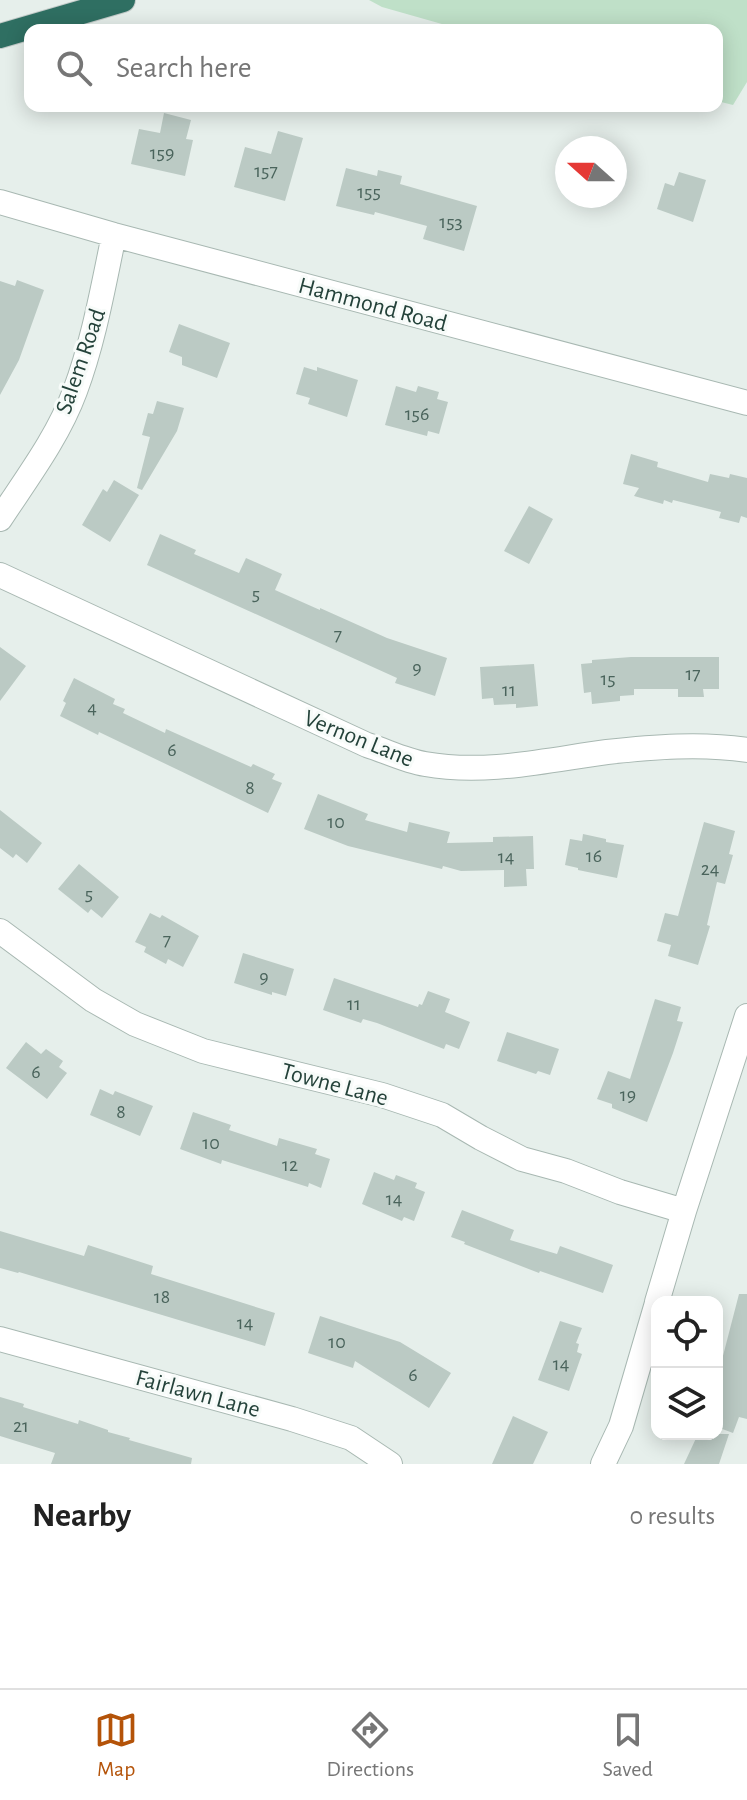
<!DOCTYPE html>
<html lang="en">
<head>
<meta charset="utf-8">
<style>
	:root { --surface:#fff; --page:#f6f6f6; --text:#222; --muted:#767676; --line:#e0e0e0; --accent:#b45309 }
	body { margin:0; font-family:"Alegreya Sans",sans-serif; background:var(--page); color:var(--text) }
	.controls { position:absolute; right:24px; bottom:24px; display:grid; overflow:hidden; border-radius:16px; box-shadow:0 4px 20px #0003 }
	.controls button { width:72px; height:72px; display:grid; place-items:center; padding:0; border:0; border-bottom:2px solid var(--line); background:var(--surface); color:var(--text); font:40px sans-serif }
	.compass { position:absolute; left:555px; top:136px; width:72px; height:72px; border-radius:50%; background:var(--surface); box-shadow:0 4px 20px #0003; rotate:291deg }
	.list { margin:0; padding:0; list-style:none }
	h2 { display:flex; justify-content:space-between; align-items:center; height:104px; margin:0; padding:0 32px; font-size:34px }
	h2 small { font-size:26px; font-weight:400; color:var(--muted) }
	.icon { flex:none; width:44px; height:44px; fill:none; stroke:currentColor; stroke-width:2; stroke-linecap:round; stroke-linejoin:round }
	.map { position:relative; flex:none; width:747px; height:1464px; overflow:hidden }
	.search { position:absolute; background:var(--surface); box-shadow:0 4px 20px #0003; left:24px; right:24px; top:24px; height:88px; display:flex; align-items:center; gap:20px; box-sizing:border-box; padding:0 28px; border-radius:16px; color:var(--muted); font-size:30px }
	.sheet { height:224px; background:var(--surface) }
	nav { display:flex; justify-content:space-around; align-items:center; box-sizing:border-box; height:112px; border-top:2px solid var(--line); background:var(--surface); font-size:22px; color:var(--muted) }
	nav a { display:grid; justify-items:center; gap:4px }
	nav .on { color:var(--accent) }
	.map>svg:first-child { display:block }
	.green { fill:#bfe0c8 }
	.building { fill:#bbcac4 }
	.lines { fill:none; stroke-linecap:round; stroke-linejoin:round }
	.street-casing { stroke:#a8b8b2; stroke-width:26 }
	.highway-casing { stroke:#c2cac8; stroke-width:26 }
	.street { stroke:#fff; stroke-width:24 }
	.highway { stroke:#2f6f62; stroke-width:24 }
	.labels { text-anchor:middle; stroke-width:6; stroke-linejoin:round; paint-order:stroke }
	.number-label { font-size:20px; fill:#4a645c }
	.street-label { font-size:24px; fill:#24423a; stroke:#f7fbf9 }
</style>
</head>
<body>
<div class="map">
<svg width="747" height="1464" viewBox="0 0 747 1464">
	<rect width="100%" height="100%" fill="#e6efeb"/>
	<!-- green -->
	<path class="green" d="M369 0H747V82L733 105 717 101V30H463L382 7Z"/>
	<!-- building -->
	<path class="building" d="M164 113 191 120 186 139 193 140 185 176 131 164 139 129 160 133Z
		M278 131 303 138 285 201 234 187 245 147 271 154Z
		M346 168 377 176 378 170 402 176 400 184 477 206 464 251 423 239 427 226 375 212 374 215 336 206Z
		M679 172 706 180 693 222 657 209 665 183 674 186Z
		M17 280 44 290 19 360 0 395V281L15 286Z
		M179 324 230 343 217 378 182 365V357L169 352Z
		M304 367 317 371V367L358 380 347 417 308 404 310 398 296 394Z
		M396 386 416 392 418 386 439 392 437 399 448 402 439 434 428 431 427 436 385 425Z
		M157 401 184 408 177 431 142 490 137 488 150 437 142 435 148 413 153 414Z
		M631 454 658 462 657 467 708 482 710 474 729 478 730 474 747 478V518L741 516 739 523 719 518 721 512 673 500 672 503 664 500 663 504 634 496 639 488 623 484Z
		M114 480 139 495 110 542 82 525 103 489 107 492Z
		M529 506 553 519 529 564 504 551Z
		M160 534 196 550 194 554 239 573 246 558 282 574 275 590 320 610V608L387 638 447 658 435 696 395 683 397 678 147 565Z
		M0 647 26 666 0 701Z
		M631 657H719V689H703L704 697H678V689H634V695L620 696V701L592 704 591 692 584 693 581 664 592 663V660Z
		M534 664 538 706 516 708V704L494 705 493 698 482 699 480 667Z
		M74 678 115 699 113 704 125 709 123 713 165 733 166 729 251 767 253 764 275 774 272 779 282 783 268 813 99 732 98 735 60 716 66 703 63 701Z
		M318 794 368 814 365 820 407 832 409 822 450 832 447 843 493 842V837L533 836 534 869H526L527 886 504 887V870L461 871 443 866 442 869 348 846 304 829Z
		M0 810 42 843 27 863 16 854 13 858 0 848Z
		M704 822 735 831 729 854 733 855 725 884 717 882 707 925 710 926 698 965 668 956 671 945 657 941 665 913 678 916Z
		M583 834 606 839V842L624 845 617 878 578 870V868L565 865 570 839 582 841Z
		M79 864 119 897 102 918 91 909 88 913 58 889Z
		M150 913 160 918 162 915 199 936 183 967 168 959 166 964 144 952 146 947 135 942Z
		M243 953 294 969 286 996 272 992V995L234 983Z
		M334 978 418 1007 419 1004 422 1005 428 991 450 999 445 1012 470 1022 459 1049 446 1044 444 1049 377 1023 363 1019 361 1023 323 1010Z
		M655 999 681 1007 677 1021 683 1022 673 1053 647 1122 612 1108V1104L597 1099 608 1071 630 1079Z
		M507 1032 559 1049 550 1075 538 1071 536 1074 497 1061Z
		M26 1042 41 1054 46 1049 63 1061 59 1067 67 1073 47 1099 6 1068Z
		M100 1089 113 1095 115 1091 153 1106 140 1136 90 1115Z
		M193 1112 231 1125 229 1130 277 1146 279 1138 317 1149 315 1154 330 1159 321 1188 309 1183 308 1187 222 1160 221 1164 180 1149Z
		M374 1172 394 1180 396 1175 417 1183 415 1188 425 1192 414 1221 404 1217 402 1221 362 1204Z
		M462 1210 514 1230 510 1240 557 1254 560 1246 613 1265 603 1293 540 1271 539 1273 464 1244 465 1242 451 1237Z
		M0 1231 84 1256 88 1245 153 1266 151 1274 275 1313 265 1346 19 1272 18 1273 0 1268Z
		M739 1294H747V1419L739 1417 733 1433 717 1427V1379Z
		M320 1316 400 1342 451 1373 429 1408 355 1361 353 1368 308 1353Z
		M560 1321 582 1328 576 1343 579 1344 577 1352 582 1354 569 1391 538 1380Z
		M0 1397 24 1404 23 1407 78 1424 79 1420 108 1430V1432L130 1438 129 1440 192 1458 191 1464H51L55 1453 0 1436Z
		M513 1416 548 1432 533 1464H492Z
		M698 1434H729L719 1464H684Z"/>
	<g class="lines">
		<!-- street casing -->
		<g class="street-casing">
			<path id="street" d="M0 202 114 235 747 403
				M0 519C27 478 58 437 75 391 94 340 103 287 114 235
				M0 575 367 745C386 751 406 761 425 764 486 775 547 760 607 752 653 747 701 743 747 750
				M0 931 93 1000 135 1024 203 1051 382 1095 442 1115 481 1138 522 1159 566 1171 620 1192 684 1211
				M657 1302 684 1211 747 1016
				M0 1339 292 1419 351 1438 390 1464
				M603 1464 621 1426 657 1303"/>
		</g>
		<!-- highway casing -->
		<g class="highway-casing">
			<path id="highway" d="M0 36 123 0"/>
		</g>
		<!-- street -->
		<use href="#street" class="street"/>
		<!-- highway -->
		<use href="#highway" class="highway"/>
	</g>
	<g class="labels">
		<!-- number labels -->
		<g class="number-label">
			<text x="162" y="159">159</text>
			<text x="266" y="177">157</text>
			<text x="369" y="198">155</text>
			<text x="451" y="228">153</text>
			<text x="417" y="420">156</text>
			<text x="256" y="600">5</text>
			<text x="338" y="641">7</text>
			<text x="417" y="674">9</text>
			<text x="693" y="680">17</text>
			<text x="608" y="685">15</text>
			<text x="509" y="696">11</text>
			<text x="92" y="714">4</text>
			<text x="172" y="756">6</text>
			<text x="250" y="794">8</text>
			<text x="336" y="828">10</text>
			<text x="594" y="862">16</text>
			<text x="506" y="863">14</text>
			<text x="710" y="875">24</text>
			<text x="89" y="900">5</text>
			<text x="167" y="946">7</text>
			<text x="264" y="983">9</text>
			<text x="354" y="1010">11</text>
			<text x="36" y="1078">6</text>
			<text x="628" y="1101">19</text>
			<text x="121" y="1118">8</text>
			<text x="211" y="1149">10</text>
			<text x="290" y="1171">12</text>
			<text x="394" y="1205">14</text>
			<text x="162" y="1303">18</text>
			<text x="245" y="1329">14</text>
			<text x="337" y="1348">10</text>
			<text x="561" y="1370">14</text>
			<text x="413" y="1381">6</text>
			<text x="21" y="1432">21</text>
		</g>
		<!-- street labels -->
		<g class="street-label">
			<text transform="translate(373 304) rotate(15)" y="8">Hammond Road</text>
			<text transform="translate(80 361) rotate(-71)" y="8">Salem Road</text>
			<text transform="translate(359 738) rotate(22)" y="8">Vernon Lane</text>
			<text transform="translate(335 1084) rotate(15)" y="8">Towne Lane</text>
			<text transform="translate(198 1393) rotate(15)" y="8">Fairlawn Lane</text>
		</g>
	</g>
</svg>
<div class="controls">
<button><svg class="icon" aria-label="locate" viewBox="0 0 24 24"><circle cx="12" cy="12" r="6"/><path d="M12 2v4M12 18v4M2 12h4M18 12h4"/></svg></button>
<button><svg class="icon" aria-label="layers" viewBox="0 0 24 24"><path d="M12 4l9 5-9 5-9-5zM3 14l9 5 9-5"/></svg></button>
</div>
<svg class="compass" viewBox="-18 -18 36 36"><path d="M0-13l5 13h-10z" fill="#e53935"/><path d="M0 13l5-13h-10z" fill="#767676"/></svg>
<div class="search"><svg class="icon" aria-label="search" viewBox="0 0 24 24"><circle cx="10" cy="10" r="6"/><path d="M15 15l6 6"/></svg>Search here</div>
</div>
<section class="sheet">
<h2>Nearby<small>0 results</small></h2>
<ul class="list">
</ul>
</section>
<nav>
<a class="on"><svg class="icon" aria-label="map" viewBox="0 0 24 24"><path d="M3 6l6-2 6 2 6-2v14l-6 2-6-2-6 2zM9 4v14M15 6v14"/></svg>Map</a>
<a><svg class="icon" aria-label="directions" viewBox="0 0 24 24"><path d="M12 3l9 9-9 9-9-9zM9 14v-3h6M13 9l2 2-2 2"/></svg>Directions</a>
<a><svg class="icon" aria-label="saved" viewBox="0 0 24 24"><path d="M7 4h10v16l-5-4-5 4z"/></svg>Saved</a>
</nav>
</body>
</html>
